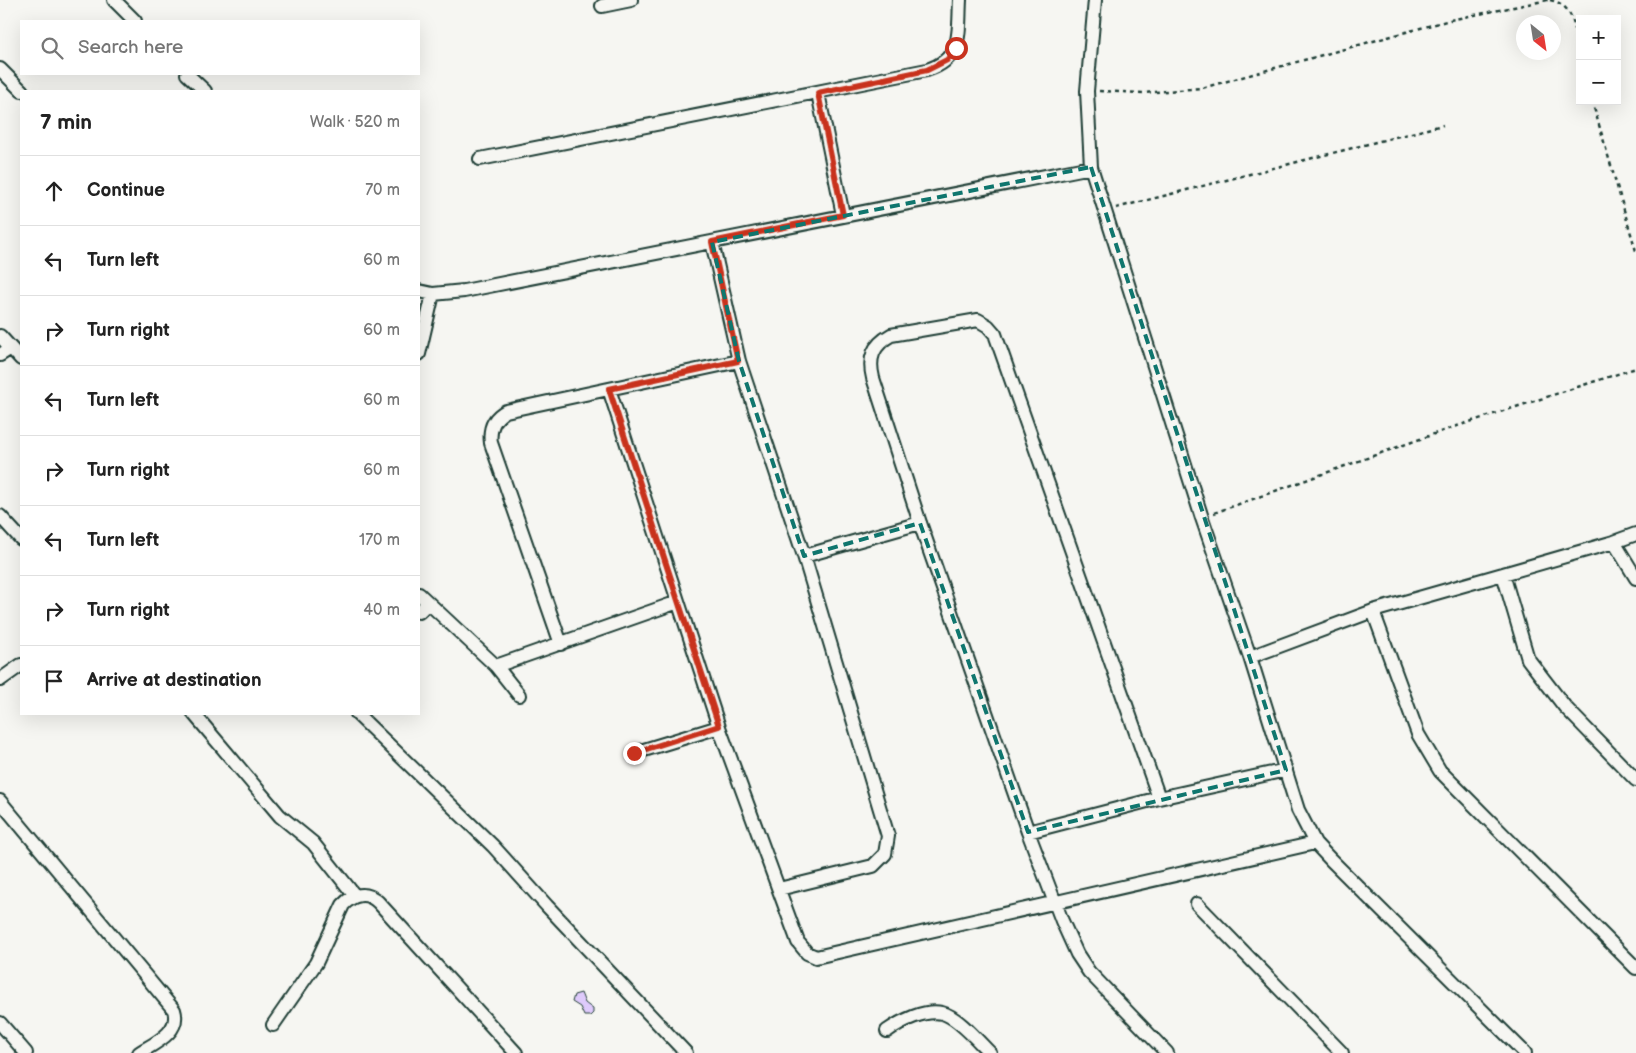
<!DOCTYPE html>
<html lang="en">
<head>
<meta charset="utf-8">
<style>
  body { margin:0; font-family:"Balsamiq Sans",sans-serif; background:#f6f6f6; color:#222 }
  .controls { position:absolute; right:15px; top:15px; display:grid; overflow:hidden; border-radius:0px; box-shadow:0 5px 20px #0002 }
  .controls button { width:45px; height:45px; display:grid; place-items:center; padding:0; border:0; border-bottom:1px solid #e0e0e0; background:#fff; color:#222; font:25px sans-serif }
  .compass { position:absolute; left:1516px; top:15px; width:45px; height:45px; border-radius:50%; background:#fff; box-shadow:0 5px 20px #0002; rotate:150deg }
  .stop { position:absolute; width:15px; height:15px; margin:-11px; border:4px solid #c8321e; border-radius:50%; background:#fff }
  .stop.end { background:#c8321e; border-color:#fff; box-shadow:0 1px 5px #0008 }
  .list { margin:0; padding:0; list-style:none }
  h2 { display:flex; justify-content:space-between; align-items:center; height:65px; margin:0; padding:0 20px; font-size:21px }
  h2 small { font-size:16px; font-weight:400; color:#767676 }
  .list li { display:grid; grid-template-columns:32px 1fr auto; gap:15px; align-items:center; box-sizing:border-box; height:70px; padding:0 20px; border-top:1px solid #e0e0e0 }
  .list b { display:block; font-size:19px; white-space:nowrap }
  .list em { font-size:16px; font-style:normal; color:#767676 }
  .icon { flex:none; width:28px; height:28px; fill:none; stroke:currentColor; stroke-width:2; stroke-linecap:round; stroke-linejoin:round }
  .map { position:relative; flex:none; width:1636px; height:1053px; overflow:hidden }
  .search { position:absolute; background:#fff; box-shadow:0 5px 20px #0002; left:20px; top:20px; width:400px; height:55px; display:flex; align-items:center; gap:12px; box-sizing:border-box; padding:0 18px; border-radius:0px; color:#767676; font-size:19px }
  .panel { position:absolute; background:#fff; box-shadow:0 5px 20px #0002; left:20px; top:90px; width:400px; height:625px; border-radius:0px }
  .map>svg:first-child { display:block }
  .building { fill:#decafb; stroke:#1f3d34 }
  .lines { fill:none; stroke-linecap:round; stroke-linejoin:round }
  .minor-casing { stroke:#1f3d34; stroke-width:16 }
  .path { stroke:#1f3d34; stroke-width:2.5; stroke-dasharray:4 4; stroke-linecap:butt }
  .minor { stroke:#f6f6f2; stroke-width:12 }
  .route { stroke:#c8321e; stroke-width:6 }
  .marked { fill:none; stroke:#0f766e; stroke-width:4; stroke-dasharray:10 6; stroke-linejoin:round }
</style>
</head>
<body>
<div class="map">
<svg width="1636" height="1053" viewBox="0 0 1636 1053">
  <rect width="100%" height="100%" fill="#f6f6f2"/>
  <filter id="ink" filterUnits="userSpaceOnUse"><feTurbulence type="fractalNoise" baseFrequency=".02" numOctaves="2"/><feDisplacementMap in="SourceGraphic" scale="10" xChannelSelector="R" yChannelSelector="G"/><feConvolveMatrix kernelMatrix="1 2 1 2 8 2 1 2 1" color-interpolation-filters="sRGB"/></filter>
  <g filter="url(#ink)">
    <path class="building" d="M581,993L585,1003L593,1009V1013L590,1016H584L580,1007L572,1002L574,995Z"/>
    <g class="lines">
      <g class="minor-casing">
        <path id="minor" d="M114,0L135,21
          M1095,0L1087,91L1091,167L1202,518L1250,657L1298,810L1315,843L1331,860L1525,1053
          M602,6L631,0
          M0,69L22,91
          M187,74L205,91
          M818,93L843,215
          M480,159L927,70C964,58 958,32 960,0
          M712,242L739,361L804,556L888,836L885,854L873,866L779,889
          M419,291L433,294L464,291L1091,167
          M0,336L21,359
          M419,354L433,294
          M0,355L11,348
          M609,389L719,727L798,942L807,953L816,957L1315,843
          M0,516L21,539
          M1614,542L1636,578
          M804,556L920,523
          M1503,574L1614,542L1636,534
          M419,594L496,666L519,695
          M1373,611L1418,734L1440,771L1636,968
          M419,612L428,603
          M561,644L491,443C489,429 493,418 506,411L739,361
          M1250,657L1373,611L1503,574L1528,659L1565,707L1636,780
          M496,666L678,602
          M0,680L21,665
          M194,714L280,816L313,843L355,896
          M357,714L493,846L547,906L686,1053
          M634,753L719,727
          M1159,798L995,334L988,326L978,320L891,335C873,345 868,358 873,378L920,523L1028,832L1062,921L1077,954L1089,972L1167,1053
          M0,801L174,1010C181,1032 155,1043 139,1053
          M1028,832L1159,798L1286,770
          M1197,904L1342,1053
          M0,1023L26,1053
          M273,1025L316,963L343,905C353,894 366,891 378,902L516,1053
          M887,1031C901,1021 925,1009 942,1013C957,1016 979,1042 990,1053"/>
      </g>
      <path class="path" d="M1550,0C1576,5 1574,31 1580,53
        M1099,91L1143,93L1202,88L1450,20L1548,0
        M1592,101L1636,251
        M1116,208L1443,125
        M1214,513L1448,429L1636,368"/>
      <use href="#minor" class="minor"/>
    </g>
  </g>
  <g class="lines" filter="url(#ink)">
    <path class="route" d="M634,753L719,726L609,389L738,361L712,242L843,215L818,93L927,70L947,60L956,48"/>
  </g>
  <path class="marked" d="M1091,167L1286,770L1028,832L920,523L804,556L739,361L712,242Z"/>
</svg>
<div class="controls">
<button>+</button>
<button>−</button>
</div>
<svg class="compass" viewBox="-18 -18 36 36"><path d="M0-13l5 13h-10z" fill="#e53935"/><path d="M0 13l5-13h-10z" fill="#767676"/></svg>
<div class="stop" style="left:956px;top:48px"></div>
<div class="stop end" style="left:634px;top:753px"></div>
<div class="search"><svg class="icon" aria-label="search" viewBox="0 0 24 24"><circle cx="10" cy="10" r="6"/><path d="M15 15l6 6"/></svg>Search here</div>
<section class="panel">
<h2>7 min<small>Walk · 520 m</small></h2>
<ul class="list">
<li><svg class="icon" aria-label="ahead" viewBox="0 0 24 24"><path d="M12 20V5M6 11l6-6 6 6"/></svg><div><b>Continue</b></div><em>70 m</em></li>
<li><svg class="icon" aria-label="left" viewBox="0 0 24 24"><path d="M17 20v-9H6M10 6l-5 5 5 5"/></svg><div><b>Turn left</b></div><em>60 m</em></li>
<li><svg class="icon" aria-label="right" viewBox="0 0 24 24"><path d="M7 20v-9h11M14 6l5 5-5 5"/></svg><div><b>Turn right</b></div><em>60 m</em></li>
<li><svg class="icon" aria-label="left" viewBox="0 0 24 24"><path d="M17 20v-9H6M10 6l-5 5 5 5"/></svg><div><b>Turn left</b></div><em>60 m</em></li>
<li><svg class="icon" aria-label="right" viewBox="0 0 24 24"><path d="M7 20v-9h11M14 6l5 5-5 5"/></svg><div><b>Turn right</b></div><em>60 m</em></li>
<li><svg class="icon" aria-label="left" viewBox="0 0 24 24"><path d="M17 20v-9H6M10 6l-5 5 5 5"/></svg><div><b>Turn left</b></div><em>170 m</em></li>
<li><svg class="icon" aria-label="right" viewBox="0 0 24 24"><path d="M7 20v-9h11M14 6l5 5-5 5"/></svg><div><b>Turn right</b></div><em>40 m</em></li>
<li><svg class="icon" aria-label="arrive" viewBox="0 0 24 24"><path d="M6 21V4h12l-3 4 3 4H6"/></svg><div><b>Arrive at destination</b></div></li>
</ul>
</section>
</div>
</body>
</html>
